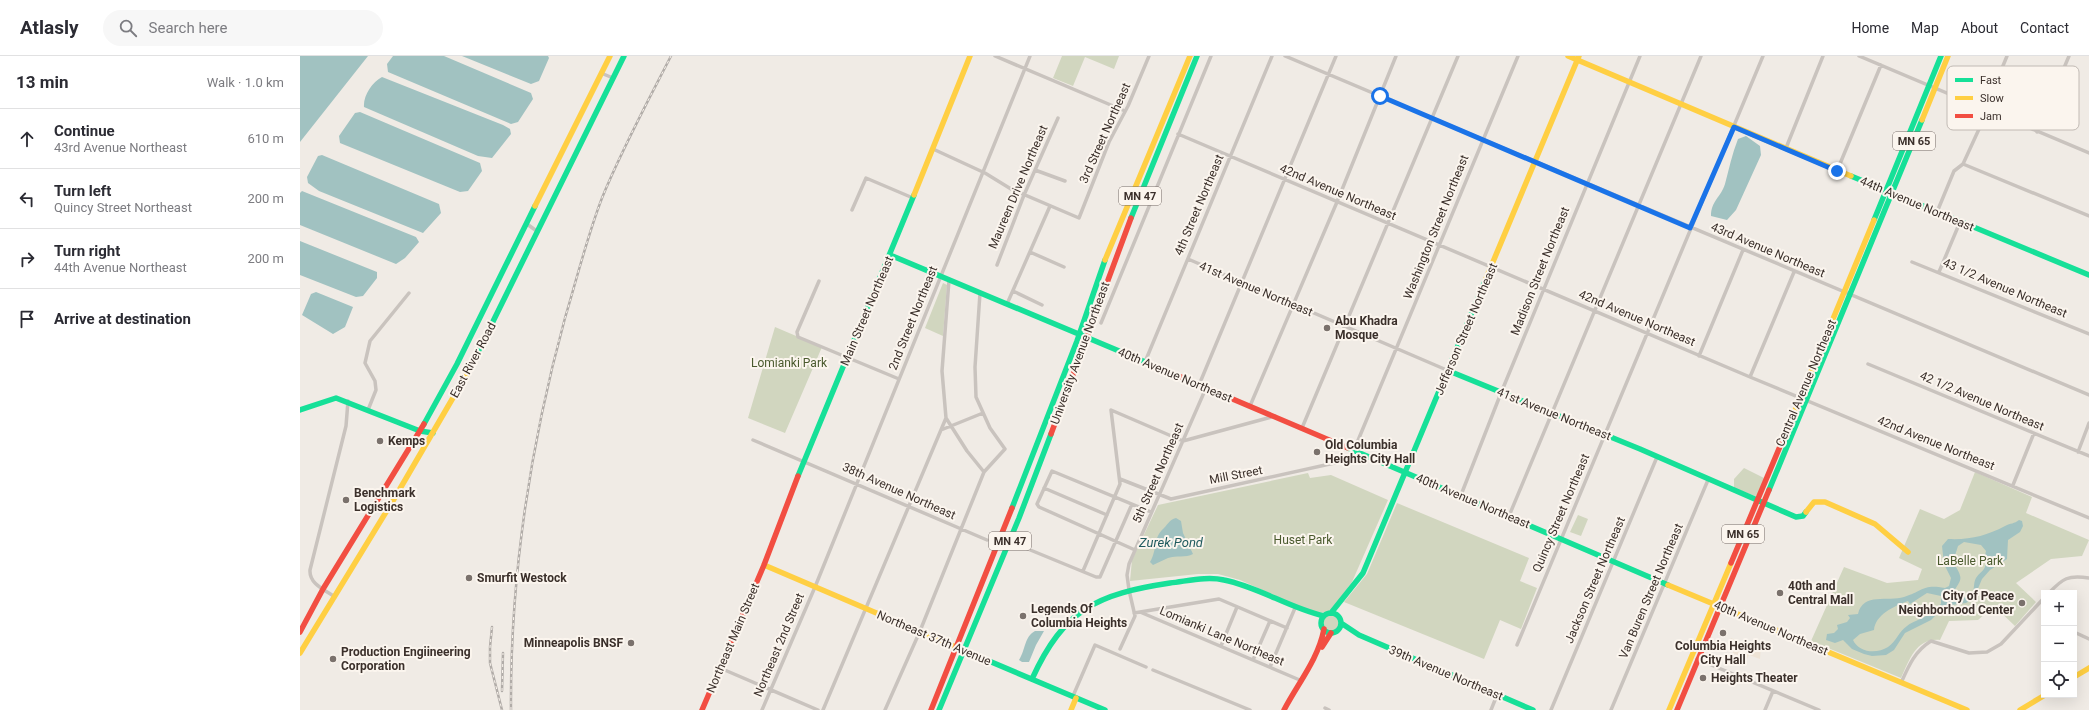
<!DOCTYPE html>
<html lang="en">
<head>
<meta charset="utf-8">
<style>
  body { margin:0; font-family:Roboto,sans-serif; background:#f7f7f7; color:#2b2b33 }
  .controls { position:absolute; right:12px; bottom:12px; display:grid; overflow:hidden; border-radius:0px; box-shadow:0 4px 16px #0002 }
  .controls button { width:36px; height:36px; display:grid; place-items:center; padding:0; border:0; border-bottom:1px solid #e1e1e2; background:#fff; color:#2b2b33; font:20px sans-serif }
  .stop { position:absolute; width:12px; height:12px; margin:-9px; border:3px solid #1a73e8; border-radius:50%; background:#fff }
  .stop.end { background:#1a73e8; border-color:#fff; box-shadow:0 1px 4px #0008 }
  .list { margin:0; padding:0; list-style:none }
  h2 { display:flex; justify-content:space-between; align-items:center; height:52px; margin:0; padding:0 16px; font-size:17px }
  h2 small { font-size:13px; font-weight:400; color:#7c7c81 }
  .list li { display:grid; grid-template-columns:26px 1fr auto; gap:12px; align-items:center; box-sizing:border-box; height:60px; padding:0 16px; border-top:1px solid #e1e1e2 }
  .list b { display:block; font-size:15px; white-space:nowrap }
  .list p { margin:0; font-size:13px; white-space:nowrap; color:#7c7c81 }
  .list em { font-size:13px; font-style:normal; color:#7c7c81 }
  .icon { flex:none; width:22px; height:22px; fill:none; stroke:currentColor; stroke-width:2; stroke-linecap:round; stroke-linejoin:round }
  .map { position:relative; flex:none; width:1789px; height:654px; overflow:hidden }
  header { display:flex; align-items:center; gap:24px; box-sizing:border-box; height:56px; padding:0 20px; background:#fff; border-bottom:1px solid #e1e1e2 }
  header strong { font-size:19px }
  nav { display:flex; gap:22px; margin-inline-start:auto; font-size:14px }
  .search { width:280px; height:36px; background:#f7f7f7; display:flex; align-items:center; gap:10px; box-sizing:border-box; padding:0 14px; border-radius:22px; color:#7c7c81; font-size:15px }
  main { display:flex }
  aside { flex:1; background:#fff }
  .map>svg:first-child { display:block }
  .green { fill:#d1d6bf }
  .plaza { fill:#eee3d5 }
  .water { fill:#a1c2c1; fill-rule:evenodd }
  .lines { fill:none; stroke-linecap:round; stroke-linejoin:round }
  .street { stroke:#c9c3be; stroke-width:3.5 }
  .fast { stroke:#16e098; stroke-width:5.5 }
  .slow { stroke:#ffcf43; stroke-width:5.5 }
  .jam { stroke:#f24e42; stroke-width:5.5 }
  .rail-casing { stroke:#b1aca8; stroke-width:2.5 }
  .rail { stroke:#fbf5ee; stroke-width:1; stroke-dasharray:3; stroke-linecap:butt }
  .route { stroke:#1a73e8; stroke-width:5 }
  .poi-dot { fill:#7a716c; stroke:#fbf5ee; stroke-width:1.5 }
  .labels { text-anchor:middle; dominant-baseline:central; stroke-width:4; stroke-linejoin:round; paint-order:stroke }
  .shield { fill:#fbf5ee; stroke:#756b66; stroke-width:1 }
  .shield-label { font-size:11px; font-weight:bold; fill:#3b302b }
  .street-label { font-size:12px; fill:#3b302b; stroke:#fbf5ee }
  .poi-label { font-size:12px; font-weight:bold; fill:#3b302b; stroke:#fbf5ee; text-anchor:start }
  .park-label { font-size:12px; fill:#4a5a2e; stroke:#fbf5ee }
  .water-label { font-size:13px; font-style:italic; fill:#1f5a5e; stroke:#fbf5ee }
  .key { fill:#fbf5ee; stroke:#c1bab4; stroke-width:1 }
  .key-label { font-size:11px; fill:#3b302b }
</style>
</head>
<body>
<header>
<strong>Atlasly</strong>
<div class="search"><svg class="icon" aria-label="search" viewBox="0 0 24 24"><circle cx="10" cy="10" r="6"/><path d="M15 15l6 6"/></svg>Search here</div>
<nav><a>Home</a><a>Map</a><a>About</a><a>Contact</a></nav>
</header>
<main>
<aside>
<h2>13 min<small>Walk · 1.0 km</small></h2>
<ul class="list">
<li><svg class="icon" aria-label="ahead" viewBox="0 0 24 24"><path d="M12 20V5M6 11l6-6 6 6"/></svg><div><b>Continue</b><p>43rd Avenue Northeast</p></div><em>610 m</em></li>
<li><svg class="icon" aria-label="left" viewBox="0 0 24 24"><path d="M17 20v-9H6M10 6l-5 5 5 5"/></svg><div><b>Turn left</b><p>Quincy Street Northeast</p></div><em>200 m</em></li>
<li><svg class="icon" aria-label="right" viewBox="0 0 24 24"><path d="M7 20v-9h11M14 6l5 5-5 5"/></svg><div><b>Turn right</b><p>44th Avenue Northeast</p></div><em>200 m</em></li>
<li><svg class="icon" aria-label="arrive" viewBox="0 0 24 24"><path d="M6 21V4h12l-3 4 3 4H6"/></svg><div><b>Arrive at destination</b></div></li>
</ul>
</aside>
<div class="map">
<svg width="1789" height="654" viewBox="0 0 1789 654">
  <rect width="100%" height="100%" fill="#f0ebe5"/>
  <path class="green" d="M762,0H819L814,13L785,1L773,30L753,22Z
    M643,227L647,229L643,280L625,272Z
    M475,271L522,291L485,377L448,362Z
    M1444,412L1464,422L1458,439L1455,440L1434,432V423Z
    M1675,416L1732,441L1726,457L1789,484L1782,500L1751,503L1716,527L1736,546L1715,570L1694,550L1678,564L1649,565L1640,584C1616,582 1610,603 1601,622L1511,585L1544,511L1587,527L1618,524L1622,513L1599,502L1620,453L1644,463L1660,454Z
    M1008,417L1010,422L1031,419L1088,444L1052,526L1030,556L1019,557L1005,553L940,524L918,518H898L830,525L832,504L858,449Z
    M1097,447L1229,502L1220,525L1237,532L1221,573L1200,564L1184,603L1044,546L1067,518Z
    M1278,459L1288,463L1281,480L1270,476Z
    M1023 567a8 8 0 1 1 16 0a8 8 0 1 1-16 0Z"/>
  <path class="plaza" d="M1431,582L1447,589L1449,585L1461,588L1460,603L1449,599L1447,603L1433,597V591L1428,588Z"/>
  <path class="water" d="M0,0H68L0,86Z
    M93,0H144L231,37L233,43L218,66L211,68L88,16L87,8Z
    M162,0H248L249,2L239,25L231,28Z
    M82,21L203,69L210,73L211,78L192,102L178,100L64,51C63,40 72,26 82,21Z
    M60,56L180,107L182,115L168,135L160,136L40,87L39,80L55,57Z
    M1446,80L1460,90L1461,99L1436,154L1427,164L1411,160C1411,145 1421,141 1425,128C1429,113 1432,98 1438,83Z
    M22,99L139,148L141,157L123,177L19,135L8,127L7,121L18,100Z
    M2,135L116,181L119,186L105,202L96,208L0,169V137Z
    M0,185L77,216V222L63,240L56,241L0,219Z
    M16,236L53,251L45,271L33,278L2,259L11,238Z
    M876,462L881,465L883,477L893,498C886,502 876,499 868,502C863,504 858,507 853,509L850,506C858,492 852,483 864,472C869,467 869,464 876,462Z
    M1719,464L1722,465L1723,470L1720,476L1708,484L1707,503L1690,514L1682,523L1674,542L1666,547L1651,549L1640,555L1631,564L1605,577L1594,594L1586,599L1572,600L1564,598L1552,593L1543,584L1535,587L1526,584L1527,578L1534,577L1538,573L1537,569L1547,566L1550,562L1548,559L1558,558C1563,536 1588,546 1604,541C1624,535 1622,528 1645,532L1649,530L1651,522L1644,508L1642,490L1648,483C1670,484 1686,480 1705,470C1711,467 1714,468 1719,464ZM1664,486L1681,489L1686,495L1684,504C1689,513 1679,516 1676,522C1673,527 1675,533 1672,538L1659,544L1654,543L1652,538C1662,522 1664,524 1653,506L1658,490ZM1627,537L1641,540V548C1635,552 1631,556 1626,560C1620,564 1613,565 1607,570C1599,575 1596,586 1588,591C1577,598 1559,597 1553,584L1560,578L1574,574C1575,559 1594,550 1608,545L1610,548Z
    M735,575H744L736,589L729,606H722L719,604C726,593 724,581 735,575Z"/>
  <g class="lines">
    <path class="street" d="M695,0L825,55
      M985,0L1789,339
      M1559,0L1789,97
      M301,17L313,22
      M1737,76L1769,0
      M878,78L1450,321L1789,462
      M1486,92L1523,0
      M633,93L685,117L711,133L779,162L809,86L828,50L849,0
      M1663,108L1789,160
      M735,114L765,125
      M1537,115L1581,9
      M552,154L566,122L613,142
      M1637,156L1654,115L1663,108L1685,60L1686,51L1707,0
      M227,168L238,176
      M730,196L764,211
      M888,203L1149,315
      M1612,206L1789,278
      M697,209L724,139L758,62
      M1639,216L1660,166
      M649,224L642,315L646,362L667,395L684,416
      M519,225L497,276L498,281L599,323
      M713,235L742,249
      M707,248L750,150
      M801,267L911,0
      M1399,300L1443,194
      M845,306L972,0
      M1568,308L1789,400
      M1450,321L1494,216
      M899,329L1036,0
      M950,350L1037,146L1096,0
      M68,354L76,334L75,325L65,307L70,285L109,237
      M811,354L883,385L975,360
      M1002,372L1158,0
      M641,374L683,357
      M453,384L687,484
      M1778,396L1789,367
      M820,423L871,443L1048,404L1054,394L1218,0
      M1713,429L1734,377
      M744,432L807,459
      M1161,439L1201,337L1340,0
      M1209,460L1401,0
      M723,491L796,521H800L832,448
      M835,494L739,451L737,448L752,415L851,456
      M783,515L820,428L811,354
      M1749,537C1763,522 1768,519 1789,522
      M35,541C25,534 9,528 10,514L46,370L48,345
      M840,556L919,543L987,572
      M834,557L840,556L1002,625
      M1774,576L1789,583
      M1217,589L1463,0
      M921,590L937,551
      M820,593L835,560L829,534L827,519L829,508L906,332
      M1397,603L1519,654
      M953,604L970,565
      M970,611L995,552
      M420,612L518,654
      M853,614L950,654
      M1601,627C1609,609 1615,595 1631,585L1669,597L1687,596L1701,588L1744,542
      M773,640L795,589L846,611
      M1025,652L1029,654
      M462,654L515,531L730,0
      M523,654L646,362
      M585,654L620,575L684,416L705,393L690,372L676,341L675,311L680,237
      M1191,654L1197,639
      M1251,654L1357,401
      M1311,654L1408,424
      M1465,654L1473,635"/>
    <path class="fast" d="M1551,120L1789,219
      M831,162L897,0
      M1574,164L1641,0
      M590,199L862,313
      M1149,315L1340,393L1496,461L1503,460L1506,456
      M168,316L324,0
      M0,354L36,342L120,375L133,377
      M124,368L157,308L235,150
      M1048,392L1368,529
      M498,420L614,139
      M1469,434L1622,64
      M712,452L777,285L805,204
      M1031,557L1063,517L1185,225
      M1021 567a10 10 0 1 1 20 0a10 10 0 1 1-20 0Z
      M1041,567L1059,579L1233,654
      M663,594L805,654
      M732,623C764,553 797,538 870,527C888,525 907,520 924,524C959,531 989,552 1024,560
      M639,654L719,462L751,378"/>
    <path class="slow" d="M1268,0L1551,120
      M1622,64L1648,0
      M614,139L670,0
      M235,150L310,0
      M805,204L890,0
      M1185,225L1279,0
      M1494,357L1574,164
      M1506,456L1514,446H1525L1575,468L1608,496
      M464,509L663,594
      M1368,529L1667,654
      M0,597L94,443L168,316
      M1774,621L1789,612
      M771,654L776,642
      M1369,654L1431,507
      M1720,654L1745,639"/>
    <path class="jam" d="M862,313L1048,392
      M751,378L831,162
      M1431,507L1494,357
      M0,576L23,533L124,368
      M1022,591L1031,577
      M402,654L464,509L498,420
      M631,654L712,452
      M984,654C998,627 1018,604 1024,573
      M1377,654L1469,434"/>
    <g class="rail-casing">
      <path id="rail" d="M192,571L190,591V607L202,654
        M202,635L203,597
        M211,654C210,521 230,390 265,262C277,222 287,181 302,142C322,93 347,47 371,0"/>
    </g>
    <use href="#rail" class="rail"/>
  </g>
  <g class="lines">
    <path class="route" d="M1080,40L1390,172L1434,71L1537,115"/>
  </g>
  <g class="poi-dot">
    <circle cx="1027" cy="272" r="4"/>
    <circle cx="80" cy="385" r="4"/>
    <circle cx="1017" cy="396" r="4"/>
    <circle cx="46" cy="444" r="4"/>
    <circle cx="169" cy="522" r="4"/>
    <circle cx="1480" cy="537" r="4"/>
    <circle cx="1722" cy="547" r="4"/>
    <circle cx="723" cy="560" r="4"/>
    <circle cx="1423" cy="577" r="4"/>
    <circle cx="331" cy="587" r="4"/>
    <circle cx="33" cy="603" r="4"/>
    <circle cx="1403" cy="622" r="4"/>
  </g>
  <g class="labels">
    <g class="shield">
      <rect x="1593" y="76" width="42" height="18" rx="3"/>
      <rect x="819" y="131" width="42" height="18" rx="3"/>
      <rect x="1422" y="469" width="42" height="18" rx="3"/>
      <rect x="689" y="476" width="42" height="18" rx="3"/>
    </g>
    <g class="shield-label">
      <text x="1614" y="85">MN 65</text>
      <text x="840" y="140">MN 47</text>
      <text x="1443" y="478">MN 65</text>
      <text x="710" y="485">MN 47</text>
    </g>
    <g class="street-label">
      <text transform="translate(805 77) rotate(-66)">3rd Street Northeast</text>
      <text transform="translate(718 131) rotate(-67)">Maureen Drive Northeast</text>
      <text transform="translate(1038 136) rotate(23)">42nd Avenue Northeast</text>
      <text transform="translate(1617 148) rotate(23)">44th Avenue Northeast</text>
      <text transform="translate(899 149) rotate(-67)">4th Street Northeast</text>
      <text transform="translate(1136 171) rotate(-68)">Washington Street Northeast</text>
      <text transform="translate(1468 194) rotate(23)">43rd Avenue Northeast</text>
      <text transform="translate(1240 215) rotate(-68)">Madison Street Northeast</text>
      <text transform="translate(1705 232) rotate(23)">43 1/2 Avenue Northeast</text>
      <text transform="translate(956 233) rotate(23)">41st Avenue Northeast</text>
      <text transform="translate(567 255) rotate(-67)">Main Street Northeast</text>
      <text transform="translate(613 262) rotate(-68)">2nd Street Northeast</text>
      <text transform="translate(1337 262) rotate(23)">42nd Avenue Northeast</text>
      <text transform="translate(1166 273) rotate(-67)">Jefferson Street Northeast</text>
      <text transform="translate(780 297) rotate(-70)">University Avenue Northeast</text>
      <text transform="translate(173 304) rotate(-62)">East River Road</text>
      <text transform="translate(875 319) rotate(23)">40th Avenue Northeast</text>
      <text transform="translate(1506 327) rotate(-67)">Central Avenue Northeast</text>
      <text transform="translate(1682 345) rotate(23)">42 1/2 Avenue Northeast</text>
      <text transform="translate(1254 358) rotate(22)">41st Avenue Northeast</text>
      <text transform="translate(1636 387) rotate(22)">42nd Avenue Northeast</text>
      <text transform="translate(858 417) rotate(-66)">5th Street Northeast</text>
      <text transform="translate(936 419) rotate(-11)">Mill Street</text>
      <text transform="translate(599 435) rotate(24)">38th Avenue Northeast</text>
      <text transform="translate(1173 445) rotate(23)">40th Avenue Northeast</text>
      <text transform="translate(1261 457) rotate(-67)">Quincy Street Northeast</text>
      <text transform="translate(1295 524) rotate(-67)">Jackson Street Northeast</text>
      <text transform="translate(1351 535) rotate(-67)">Van Buren Street Northeast</text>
      <text transform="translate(1471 572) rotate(23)">40th Avenue Northeast</text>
      <text transform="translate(922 580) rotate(23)">Lomianki Lane Northeast</text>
      <text transform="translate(433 582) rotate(-67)">Northeast Main Street</text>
      <text transform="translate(634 582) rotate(23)">Northeast 37th Avenue</text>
      <text transform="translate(479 589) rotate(-67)">Northeast 2nd Street</text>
      <text transform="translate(1146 617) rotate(23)">39th Avenue Northeast</text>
    </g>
    <g class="poi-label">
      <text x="1035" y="265">Abu Khadra<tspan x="1035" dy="14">Mosque</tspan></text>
      <text x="88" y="385">Kemps</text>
      <text x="1025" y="389">Old Columbia<tspan x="1025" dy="14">Heights City Hall</tspan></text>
      <text x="54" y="437">Benchmark<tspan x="54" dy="14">Logistics</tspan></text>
      <text x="177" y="522">Smurfit Westock</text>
      <text x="1488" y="530">40th and<tspan x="1488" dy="14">Central Mall</tspan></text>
      <text x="1714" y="540" text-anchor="end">City of Peace<tspan x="1714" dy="14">Neighborhood Center</tspan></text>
      <text x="731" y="553">Legends Of<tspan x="731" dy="14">Columbia Heights</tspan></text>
      <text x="323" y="587" text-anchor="end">Minneapolis BNSF</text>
      <text x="1423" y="590" text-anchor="middle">Columbia Heights<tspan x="1423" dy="14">City Hall</tspan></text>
      <text x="41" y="596">Production Engiineering<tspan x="41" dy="14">Corporation</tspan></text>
      <text x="1411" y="622">Heights Theater</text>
    </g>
    <g class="park-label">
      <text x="489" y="307">Lomianki Park</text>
      <text x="1003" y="484">Huset Park</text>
      <text x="1670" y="505">LaBelle Park</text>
    </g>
    <g class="water-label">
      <text x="871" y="486">Zurek Pond</text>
    </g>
  </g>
  <rect x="1647" y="10" width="132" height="64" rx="6" class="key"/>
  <rect x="1655" y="22" width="18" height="4" fill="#16e098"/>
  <rect x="1655" y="40" width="18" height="4" fill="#ffcf43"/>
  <rect x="1655" y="58" width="18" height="4" fill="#f24e42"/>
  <g class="key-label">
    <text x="1680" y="28">Fast</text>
    <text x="1680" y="46">Slow</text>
    <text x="1680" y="64">Jam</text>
  </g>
</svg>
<div class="controls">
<button>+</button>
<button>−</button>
<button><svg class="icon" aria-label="locate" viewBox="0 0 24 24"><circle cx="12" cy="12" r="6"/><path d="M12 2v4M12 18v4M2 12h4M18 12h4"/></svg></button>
</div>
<div class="stop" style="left:1080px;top:40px"></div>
<div class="stop end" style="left:1537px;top:115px"></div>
</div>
</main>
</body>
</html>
